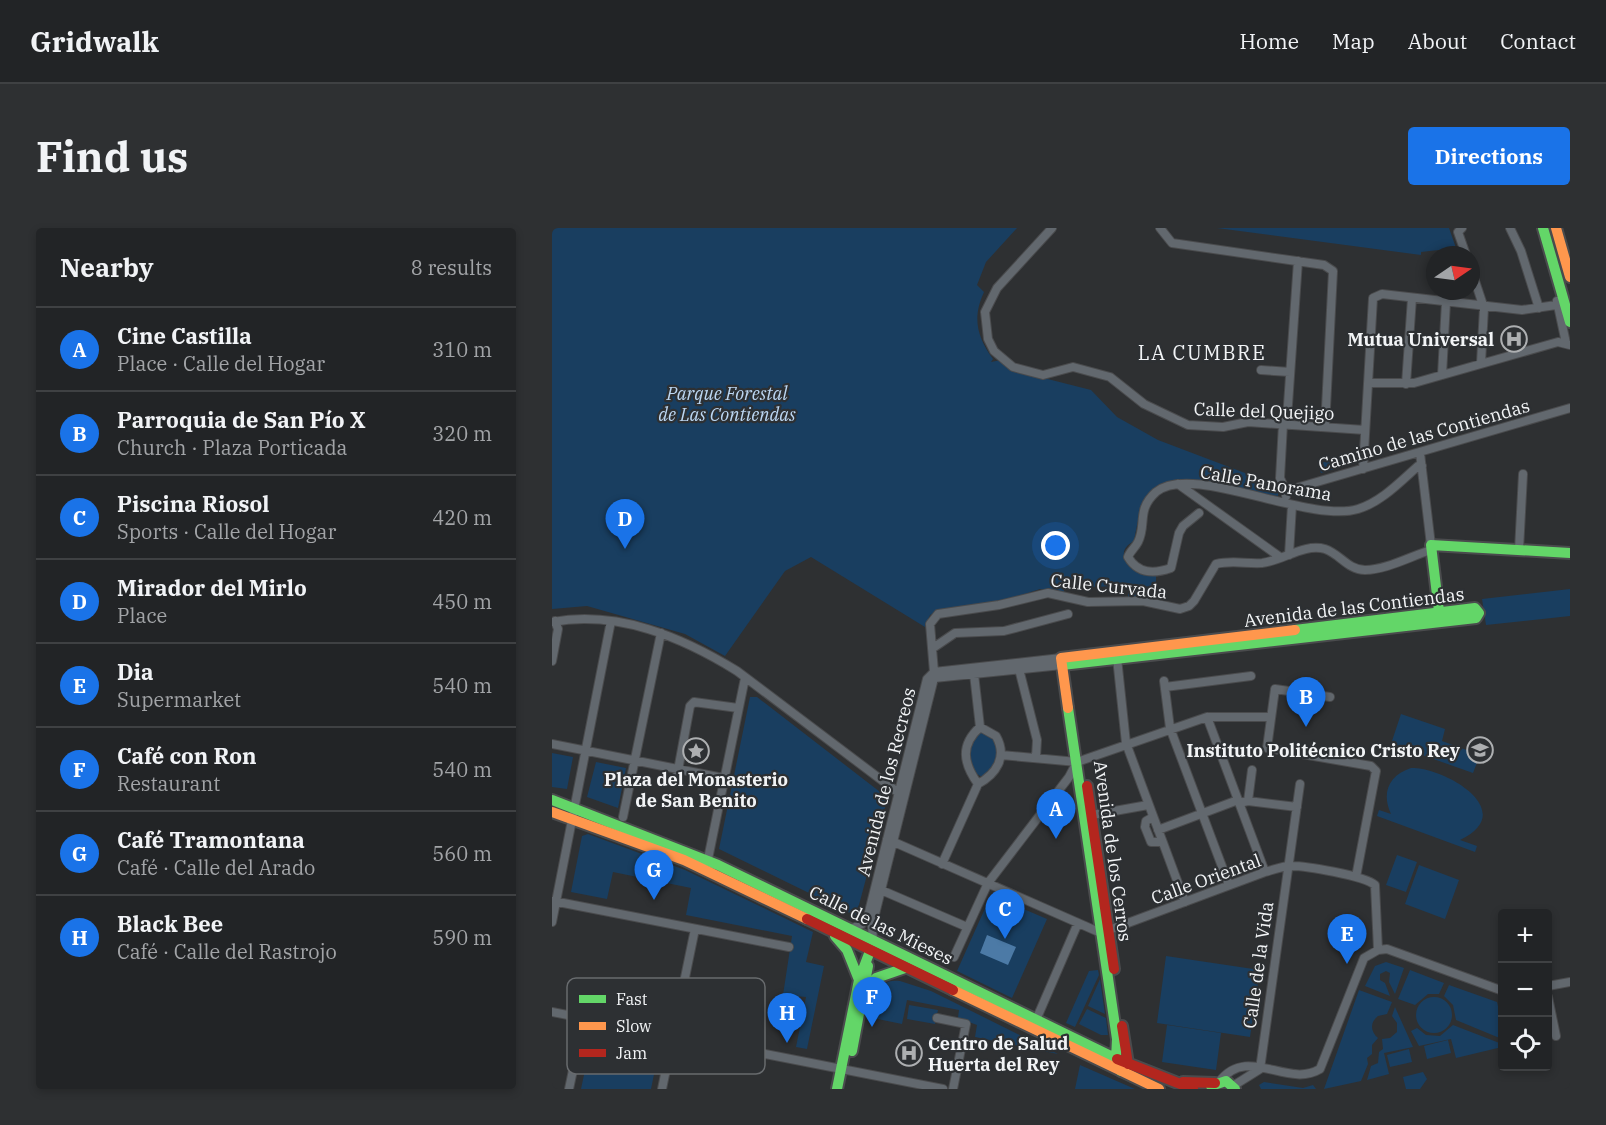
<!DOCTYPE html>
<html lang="en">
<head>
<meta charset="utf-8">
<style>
  body { margin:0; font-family:"IBM Plex Serif",serif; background:#2e3032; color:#f1f3f6 }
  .controls { position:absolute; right:18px; bottom:18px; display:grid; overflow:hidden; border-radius:6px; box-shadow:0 3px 9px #0003 }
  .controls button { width:54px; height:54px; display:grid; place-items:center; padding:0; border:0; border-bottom:2px solid #3f4143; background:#222426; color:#f1f3f6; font:30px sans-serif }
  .compass { position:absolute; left:874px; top:18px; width:54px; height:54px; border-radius:50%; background:#222426; box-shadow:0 3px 9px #0003; rotate:77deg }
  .you { position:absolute; left:504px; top:318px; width:21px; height:21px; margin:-15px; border:4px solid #fff; border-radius:50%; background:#1a73e8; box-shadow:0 0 0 9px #1a73e833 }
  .badge { display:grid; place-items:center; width:39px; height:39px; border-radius:50%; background:#1a73e8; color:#fff; font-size:20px; font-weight:700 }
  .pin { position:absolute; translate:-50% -50px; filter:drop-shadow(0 2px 3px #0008) }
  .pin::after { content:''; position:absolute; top:32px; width:21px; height:18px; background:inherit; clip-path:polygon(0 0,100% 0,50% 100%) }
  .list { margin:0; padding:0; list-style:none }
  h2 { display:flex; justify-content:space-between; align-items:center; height:78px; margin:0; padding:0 24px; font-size:26px }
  h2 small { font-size:20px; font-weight:400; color:#a2a4a7 }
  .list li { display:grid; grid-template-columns:39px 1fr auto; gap:18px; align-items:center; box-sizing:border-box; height:84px; padding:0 24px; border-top:2px solid #3f4143 }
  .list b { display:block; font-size:22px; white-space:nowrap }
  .list p { margin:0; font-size:20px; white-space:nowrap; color:#a2a4a7 }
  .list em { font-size:20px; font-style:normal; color:#a2a4a7 }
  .icon { flex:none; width:33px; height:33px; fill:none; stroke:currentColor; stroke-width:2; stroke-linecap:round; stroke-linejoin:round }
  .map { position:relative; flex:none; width:1018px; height:861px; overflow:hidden; border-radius:6px }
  header { display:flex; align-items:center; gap:36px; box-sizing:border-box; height:84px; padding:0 30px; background:#222426; border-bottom:2px solid #3f4143 }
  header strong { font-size:28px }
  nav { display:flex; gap:33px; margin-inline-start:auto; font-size:21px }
  .intro { display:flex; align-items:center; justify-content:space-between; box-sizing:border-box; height:144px; padding:0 36px }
  h1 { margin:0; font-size:42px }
  .button { padding:15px 27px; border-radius:6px; background:#1a73e8; color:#fff; font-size:21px; font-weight:700 }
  main { display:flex; gap:36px; padding:0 36px }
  aside { flex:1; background:#222426; border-radius:6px; box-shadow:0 3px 9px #0003 }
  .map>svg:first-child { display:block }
  .green { fill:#193e60 }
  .water { fill:#4c7aa6 }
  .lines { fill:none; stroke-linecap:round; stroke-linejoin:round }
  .street-casing { stroke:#4a4b4d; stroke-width:10 }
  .fast-casing { stroke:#4a4b4d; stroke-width:14 }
  .slow-casing { stroke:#4a4b4d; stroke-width:14 }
  .jam-casing { stroke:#4a4b4d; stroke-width:14 }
  .street { stroke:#62686e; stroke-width:8 }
  .fast { stroke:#63d668; stroke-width:10 }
  .slow { stroke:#ff974d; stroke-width:10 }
  .jam { stroke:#b3261e; stroke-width:10 }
  .labels { text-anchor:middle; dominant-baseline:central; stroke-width:4.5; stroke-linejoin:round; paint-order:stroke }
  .poi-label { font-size:18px; font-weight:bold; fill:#f2f4f6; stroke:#2d3033; text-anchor:end }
  .park-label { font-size:18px; font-style:italic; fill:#bcd7f3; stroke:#2d3033 }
  .street-label { font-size:18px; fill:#f2f4f6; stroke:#2d3033 }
  .neighbourhood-label { font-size:20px; letter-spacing:1.5px; fill:#f2f4f6; stroke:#2d3033 }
  .key { fill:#2d3033; stroke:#686b6e; stroke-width:1.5 }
  .key-label { font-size:16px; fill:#f2f4f6 }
</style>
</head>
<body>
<header>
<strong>Gridwalk</strong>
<nav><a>Home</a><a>Map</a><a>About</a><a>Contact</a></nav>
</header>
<div class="intro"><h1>Find us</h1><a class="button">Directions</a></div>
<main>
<aside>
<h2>Nearby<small>8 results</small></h2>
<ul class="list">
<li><span class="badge">A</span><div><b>Cine Castilla</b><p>Place · Calle del Hogar</p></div><em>310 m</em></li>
<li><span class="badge">B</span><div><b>Parroquia de San Pío X</b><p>Church · Plaza Porticada</p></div><em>320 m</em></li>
<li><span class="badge">C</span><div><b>Piscina Riosol</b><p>Sports · Calle del Hogar</p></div><em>420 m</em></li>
<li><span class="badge">D</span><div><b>Mirador del Mirlo</b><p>Place</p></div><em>450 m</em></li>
<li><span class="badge">E</span><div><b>Dia</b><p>Supermarket</p></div><em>540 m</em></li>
<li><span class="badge">F</span><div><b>Café con Ron</b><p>Restaurant</p></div><em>540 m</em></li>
<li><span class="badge">G</span><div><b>Café Tramontana</b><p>Café · Calle del Arado</p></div><em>560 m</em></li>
<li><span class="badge">H</span><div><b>Black Bee</b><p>Café · Calle del Rastrojo</p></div><em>590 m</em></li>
</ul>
</aside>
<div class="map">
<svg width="1018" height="861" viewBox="0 0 1018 861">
  <rect width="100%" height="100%" fill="#2e3032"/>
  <path class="green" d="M0,0H465L434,34L425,57L432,64C420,90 425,109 441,131L439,134L449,132L468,144L539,162L565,189L606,212L727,258L726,268L627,251C593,257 587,283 582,313C556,327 586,347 604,347V359L588,358L587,370L576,369V357L544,359L511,354L512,365L488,361L457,371L384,384L378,387L373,399L259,329L233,343L173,428L133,406L35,378L0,381Z
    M665,0H897L904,20L869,24V27Z
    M803,225L805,234L769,245L766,236Z
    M1018,361V388L934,397L930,371Z
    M198,469H205L332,567L334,576L304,688L167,621Z
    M849,486L893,501L890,513L928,527L921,545L839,516Z
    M432,503L441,509C447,525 447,540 430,549L422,544C417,528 413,511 432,503Z
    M0,525L21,529L15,561L0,559Z
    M44,534L74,540L66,580L35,569Z
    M859,540C892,539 969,583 908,612L925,618L923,624L825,588L827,582L839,586C829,565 837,547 859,540Z
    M36,606L133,642L261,704L254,734L272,738L255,821L244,819L254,769L231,767L240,708L134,687L139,660L61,644L55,671L19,664L30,608Z
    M845,627L865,634L854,664L834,657Z
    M867,637L907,652L893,691L853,676Z
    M439,667L495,691L460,770L405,743Z
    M614,728L708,742L698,809L605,795Z
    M834,734L852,740L843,766L837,754L838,745L834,743L828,746V752L833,755L838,768L813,758L823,738Z
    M546,742L547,747L523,799L514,795L537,743Z
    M858,742L892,755L887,766H876L863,777L846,771Z
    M548,751L553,786L536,778Z
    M348,753L379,763L506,826L423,809L425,797L406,790L407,782L355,772L350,796L316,789C320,771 325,750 348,753Z
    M897,757L945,774L950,795V811L904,792L901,777L892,768Z
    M807,762L840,774L835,786L826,788C818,794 818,803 826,810L820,817V826L815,830L816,836L809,853L772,861Z
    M864 787a18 18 0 1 1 36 0a18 18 0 1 1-36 0Z
    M357,777L386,782L383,796L355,791Z
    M843,779L861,819L832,825L837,846L815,852L819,838L826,835L827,824L831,821L830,811L838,810L845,804V795L840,788Z
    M535,781L554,790L556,807H549L527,796Z
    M615,797L669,805L664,842L610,834Z
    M901,797L950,816V819L904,830L899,811L867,818L859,803L865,800L874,807L888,808Z
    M41,804L108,817L99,861H29Z
    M896,812L899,825L875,831L872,818Z
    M857,821L860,834L838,839L835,827Z
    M528,837L583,861H523Z
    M871,844L875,851L868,861H854L851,849Z
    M712,854L751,860L761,857L764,861H709L707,857Z"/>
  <path class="water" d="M435,707L464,719L456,737L428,725Z"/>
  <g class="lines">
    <g class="street-casing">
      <path id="street" d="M500,0L445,60L433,84L436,111L442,123L461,139L491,147L521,139L558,149L592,176L636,197L671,199L696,194L813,202
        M608,0L620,15L772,37L781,43L773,199
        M910,0L906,4L914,27
        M958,0L969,23L987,80
        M919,41L932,80L929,135
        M1005,73L1014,115
        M709,142L738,144
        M890,147L894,74
        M816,155H862L1006,114L1018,117
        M854,156L860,70
        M868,225L879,317
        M811,241L821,70L830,66L970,82L1004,77
        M626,256L728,329
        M734,263L1018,180
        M734,268V263L728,250L731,196L735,191L746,33
        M647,285L631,298L627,305L619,340C602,346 586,346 576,329C578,323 583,320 586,314C595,296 584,282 604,264C640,234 756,296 806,281C829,274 848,254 866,238H870
        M967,322L971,246
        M737,327L740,277
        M0,394C66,382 130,409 185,443L352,569
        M381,420L403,405L452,403L516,386
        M565,430L574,515L633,674
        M0,433L6,401L3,393
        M467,441L485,512L484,529
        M382,444L378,396L386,386L447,377L496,365L536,374L591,373L628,381L637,378L642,373L664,336C680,332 694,336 710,335C730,333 752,315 773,321C788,326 796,342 813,342C834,342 859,328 879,322
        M382,444L509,430
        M422,446L428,499
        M612,453L618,500L677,657
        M613,459L699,448
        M778,469L723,461L715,520L819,538L824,543L804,649
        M655,489L713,644
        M428,499L444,508C456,529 444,546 426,556C411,535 408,517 428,499Z
        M0,516L171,550
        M449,527L525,534
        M124,553L138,478L142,474L186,480
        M696,573L700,542
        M687,575L696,573L745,579
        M540,587L596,577
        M71,589L109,405
        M601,589L594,593L593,599L599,614H610
        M606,602L686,572
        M335,611L549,705L713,644C720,642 729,639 736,638C752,637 813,648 823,657L826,722
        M156,631L193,450
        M390,636L426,556
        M329,662L415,699
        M1,673L237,719
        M0,694L59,393
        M299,701L310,696L316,688L375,451L382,444
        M321,712L320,698L382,450L510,437
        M402,729L436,655L517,549L525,534L655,489H717
        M996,758L1018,754
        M996,769L1004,808
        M0,784L391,861
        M385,790L414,796L401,861
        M484,792L526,695
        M667,854C696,816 735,861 768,841L812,730L826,722L835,721L951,763
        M681,858L708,841L748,556
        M17,861L32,790
        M110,861L143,701"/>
    </g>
    <g class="fast-casing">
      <path id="fast" d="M991,0L1018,94
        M888,392L879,317L1018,325
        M510,437L924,390L927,385L923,380L743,402
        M516,480L565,811L564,831L569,843
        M0,572L166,637L565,831
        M283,708L295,722L307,752
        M313,761L324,750L353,740
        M300,823L316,738
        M659,858L674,853L683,861
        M285,861L307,752L318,723"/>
    </g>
    <g class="slow-casing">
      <path id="slow" d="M1004,0L1018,49
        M516,480L509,430L743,402
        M0,584L132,632L255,691
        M401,762L607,861"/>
    </g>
    <g class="jam-casing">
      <path id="jam" d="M535,558L562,741
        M255,691L401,762
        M570,798L576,836
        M565,831L641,861
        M631,854L663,855"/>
    </g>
    <use href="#street" class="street"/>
    <use href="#fast" class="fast"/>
    <use href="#slow" class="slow"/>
    <use href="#jam" class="jam"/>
  </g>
  <defs>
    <g id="hospital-ring" transform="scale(1.35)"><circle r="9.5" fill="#2d3033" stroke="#adafb1" stroke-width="1.5"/><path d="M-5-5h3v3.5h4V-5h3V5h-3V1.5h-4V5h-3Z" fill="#adafb1"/></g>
    <g id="school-ring" transform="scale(1.35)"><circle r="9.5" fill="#2d3033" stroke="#adafb1" stroke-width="1.5"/><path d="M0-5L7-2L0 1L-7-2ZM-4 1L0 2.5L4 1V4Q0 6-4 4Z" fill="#adafb1"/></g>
    <g id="sight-ring" transform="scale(1.35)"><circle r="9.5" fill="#2d3033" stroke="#adafb1" stroke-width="1.5"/><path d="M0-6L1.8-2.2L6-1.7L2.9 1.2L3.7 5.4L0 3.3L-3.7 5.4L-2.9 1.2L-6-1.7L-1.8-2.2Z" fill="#adafb1"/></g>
  </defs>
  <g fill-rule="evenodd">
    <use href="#hospital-ring" x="962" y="111"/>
    <use href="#school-ring" x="928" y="522"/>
    <use href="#sight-ring" x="144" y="523"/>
    <use href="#hospital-ring" x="357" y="825"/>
  </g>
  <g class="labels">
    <g class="poi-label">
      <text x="942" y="111">Mutua Universal</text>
      <text x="908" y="522">Instituto Politécnico Cristo Rey</text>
      <text x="144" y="551" text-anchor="middle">Plaza del Monasterio<tspan x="144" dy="21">de San Benito</tspan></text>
      <text x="376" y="815" text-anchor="start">Centro de Salud<tspan x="376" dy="21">Huerta del Rey</tspan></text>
    </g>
    <g class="park-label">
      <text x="175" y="165">Parque Forestal<tspan x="175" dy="21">de Las Contiendas</tspan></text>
    </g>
    <g class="street-label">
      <text transform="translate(712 183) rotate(2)">Calle del Quejigo</text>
      <text transform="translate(872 207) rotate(-16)">Camino de las Contiendas</text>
      <text transform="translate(714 255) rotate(10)">Calle Panorama</text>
      <text transform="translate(557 358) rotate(6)">Calle Curvada</text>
      <text transform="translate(802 379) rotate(-7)">Avenida de las Contiendas</text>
      <text transform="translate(334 554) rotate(-76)">Avenida de los Recreos</text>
      <text transform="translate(561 623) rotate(82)">Avenida de los Cerros</text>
      <text transform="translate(654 651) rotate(-20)">Calle Oriental</text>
      <text transform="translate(329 697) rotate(26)">Calle de las Mieses</text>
      <text transform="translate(706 737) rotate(-82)">Calle de la Vida</text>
    </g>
    <g class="neighbourhood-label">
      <text x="650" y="124">LA CUMBRE</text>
    </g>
  </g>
  <rect x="15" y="750" width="198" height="96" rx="9" class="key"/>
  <rect x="27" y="767" width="27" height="8" fill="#63d668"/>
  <rect x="27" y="794" width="27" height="8" fill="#ff974d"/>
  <rect x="27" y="821" width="27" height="8" fill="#b3261e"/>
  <g class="key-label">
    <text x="64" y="777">Fast</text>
    <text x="64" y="804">Slow</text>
    <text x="64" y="831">Jam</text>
  </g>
</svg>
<div class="controls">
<button>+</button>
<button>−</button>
<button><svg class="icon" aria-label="locate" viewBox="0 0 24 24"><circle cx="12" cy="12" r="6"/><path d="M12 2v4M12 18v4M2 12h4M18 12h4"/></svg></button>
</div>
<svg class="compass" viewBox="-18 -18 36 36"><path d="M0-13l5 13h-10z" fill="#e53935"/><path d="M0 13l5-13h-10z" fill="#a2a4a7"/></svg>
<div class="you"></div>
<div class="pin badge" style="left:504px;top:611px">A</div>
<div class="pin badge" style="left:754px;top:499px">B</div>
<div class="pin badge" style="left:453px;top:711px">C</div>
<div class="pin badge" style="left:73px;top:321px">D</div>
<div class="pin badge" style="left:795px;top:736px">E</div>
<div class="pin badge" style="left:320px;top:799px">F</div>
<div class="pin badge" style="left:102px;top:672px">G</div>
<div class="pin badge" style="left:235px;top:815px">H</div>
</div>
</main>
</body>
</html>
